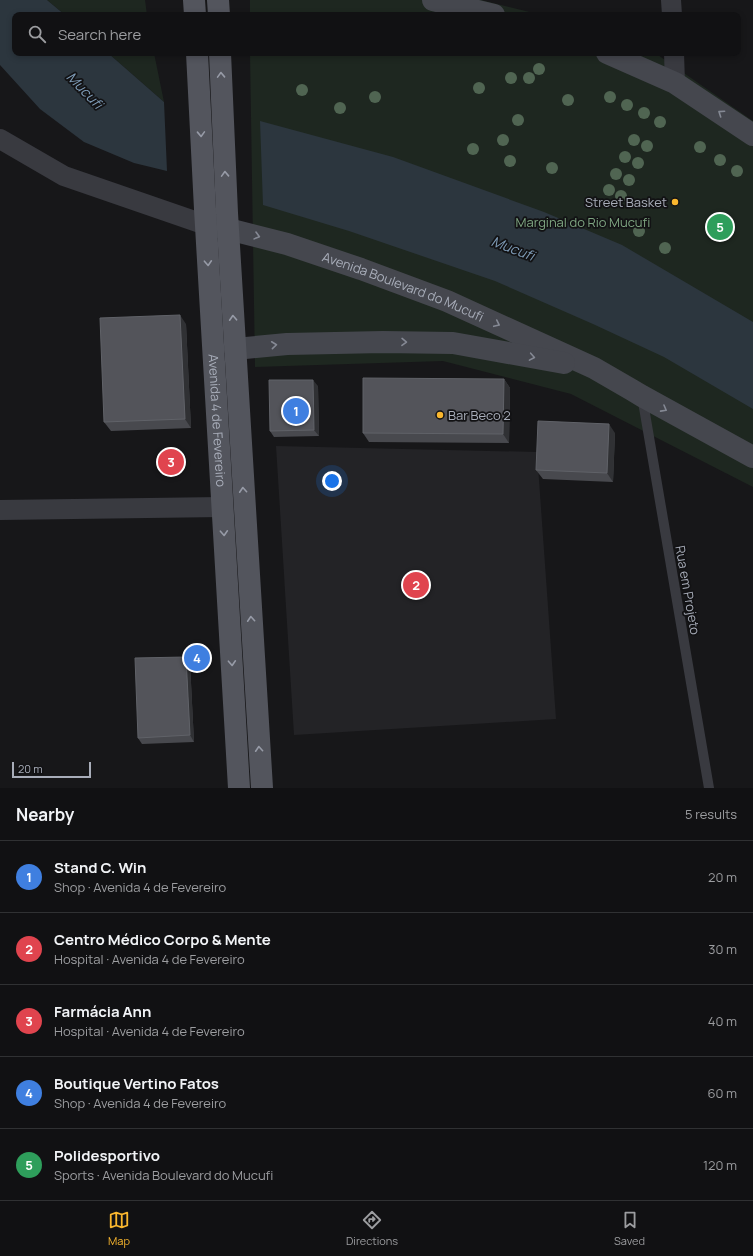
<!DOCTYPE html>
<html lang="en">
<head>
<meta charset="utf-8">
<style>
  body { margin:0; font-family:Manrope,sans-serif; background:#1a1a1c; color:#f1f3f6 }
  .scale { position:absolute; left:12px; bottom:10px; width:79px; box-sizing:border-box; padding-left:4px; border:2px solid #a8adb9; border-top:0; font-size:11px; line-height:14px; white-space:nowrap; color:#a8adb9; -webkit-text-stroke:3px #121214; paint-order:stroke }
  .you { position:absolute; left:332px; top:481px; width:14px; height:14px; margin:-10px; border:3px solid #fff; border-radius:50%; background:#1a73e8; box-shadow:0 0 0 6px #1a73e833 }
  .badge { display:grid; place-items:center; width:26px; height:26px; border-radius:50%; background:#fab72e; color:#fff; font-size:13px; font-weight:700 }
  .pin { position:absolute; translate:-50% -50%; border:2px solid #fff; box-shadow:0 1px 4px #0006 }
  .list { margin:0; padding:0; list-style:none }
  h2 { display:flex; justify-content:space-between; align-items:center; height:52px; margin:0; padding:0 16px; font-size:17px }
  h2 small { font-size:13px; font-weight:400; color:#9c9da0 }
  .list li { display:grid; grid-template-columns:26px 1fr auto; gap:12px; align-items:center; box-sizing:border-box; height:72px; padding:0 16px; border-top:1px solid #303133 }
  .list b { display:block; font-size:15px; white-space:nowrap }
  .list p { margin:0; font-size:13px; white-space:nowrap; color:#9c9da0 }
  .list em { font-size:13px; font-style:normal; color:#9c9da0 }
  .icon { flex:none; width:22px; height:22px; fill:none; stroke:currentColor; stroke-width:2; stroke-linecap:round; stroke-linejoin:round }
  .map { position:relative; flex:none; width:753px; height:788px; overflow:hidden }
  .search { position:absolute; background:#111113; box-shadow:0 2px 6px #0003; left:12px; right:12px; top:12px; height:44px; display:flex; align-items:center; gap:10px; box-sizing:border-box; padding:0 14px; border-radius:8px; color:#9c9da0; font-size:15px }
  .sheet { height:412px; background:#111113 }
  nav { display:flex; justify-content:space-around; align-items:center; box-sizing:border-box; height:56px; border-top:1px solid #303133; background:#111113; font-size:11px; color:#9c9da0 }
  nav a { display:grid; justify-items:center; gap:2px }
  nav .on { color:#fab72e }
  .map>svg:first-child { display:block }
  .built { fill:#232326 }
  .green { fill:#1e2720 }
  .water { fill:#2c363e }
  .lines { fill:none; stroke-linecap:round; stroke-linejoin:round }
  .lane { stroke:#393a40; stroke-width:10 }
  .street { stroke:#393a40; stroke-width:20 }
  .secondary { stroke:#45474e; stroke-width:22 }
  .primary { stroke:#53555d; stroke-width:22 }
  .tree { fill:#506552 }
  .wall { fill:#48494e }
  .shaded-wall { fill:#303134 }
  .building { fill:#53545a; stroke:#606268 }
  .oneway { stroke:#979ba7 }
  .oneway2 { stroke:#858994 }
  .poi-dot { fill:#fab72e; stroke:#121214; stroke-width:1.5 }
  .labels { text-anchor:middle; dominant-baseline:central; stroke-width:3.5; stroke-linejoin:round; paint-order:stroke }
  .poi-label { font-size:13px; fill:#a8adb9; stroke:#121214; text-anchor:end }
  .park-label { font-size:13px; fill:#7ea581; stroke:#121214 }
  .street-label { font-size:13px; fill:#a8adb9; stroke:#121214 }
  .water-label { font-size:14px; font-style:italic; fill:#7e9bb6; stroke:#121214 }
</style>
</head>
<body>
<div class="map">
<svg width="753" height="788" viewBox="0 0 753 788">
  <rect width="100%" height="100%" fill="#171719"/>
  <path class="built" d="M276,446L537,452L556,719L294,735Z"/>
  <path class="green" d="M47,0H145L147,15H65Z
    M250,0H481L542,15H250Z
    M108,53H154L164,102Z
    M250,53H655L753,121V487L571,394L443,361L255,367Z"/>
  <path class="water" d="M0,0H47L65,15H15V53H108L164,102L167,171L134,163L84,142L40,109L0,65Z
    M260,121L393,157L544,212L622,245L753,322V409L664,357L593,324L495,281L349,231L263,205Z"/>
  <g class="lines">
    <path class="lane" d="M642,396L709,788"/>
    <path class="street" d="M671,0L672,15
      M674,53L675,83
      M0,139L64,176L206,225
      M0,510L222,507"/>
    <g class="secondary">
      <path d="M433,0L494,15"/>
      <path d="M607,53L675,83L753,135"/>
      <path id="s1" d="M211,225L228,229L287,244L361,269L447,301L594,368L632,390L642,396L753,457"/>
      <path d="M235,349L287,344L383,342L453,343L564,363"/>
    </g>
    <g class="primary">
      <path d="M194,0L195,15"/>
      <path d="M218,0L219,15"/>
      <path id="s2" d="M197,53L205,209L239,788"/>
      <path d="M220,53L227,213L262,788"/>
    </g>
  </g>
  <g class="tree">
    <circle cx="539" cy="69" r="6"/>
    <circle cx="511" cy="78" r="6"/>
    <circle cx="529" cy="78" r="6"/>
    <circle cx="479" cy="88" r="6"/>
    <circle cx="302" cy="90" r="6"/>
    <circle cx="375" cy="97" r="6"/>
    <circle cx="610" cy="97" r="6"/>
    <circle cx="568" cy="100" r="6"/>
    <circle cx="627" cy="105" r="6"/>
    <circle cx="340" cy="108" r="6"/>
    <circle cx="644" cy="113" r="6"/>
    <circle cx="518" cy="120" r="6"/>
    <circle cx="660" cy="122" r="6"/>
    <circle cx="503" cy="140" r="6"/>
    <circle cx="634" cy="140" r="6"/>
    <circle cx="647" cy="146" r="6"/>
    <circle cx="700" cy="147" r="6"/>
    <circle cx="473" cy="149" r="6"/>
    <circle cx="625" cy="157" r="6"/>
    <circle cx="720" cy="160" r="6"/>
    <circle cx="510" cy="161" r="6"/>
    <circle cx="638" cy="163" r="6"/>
    <circle cx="552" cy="168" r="6"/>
    <circle cx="737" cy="171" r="6"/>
    <circle cx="616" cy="174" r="6"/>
    <circle cx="629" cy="180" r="6"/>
    <circle cx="609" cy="190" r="6"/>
    <circle cx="621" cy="196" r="6"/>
    <circle cx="639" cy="231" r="6"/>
    <circle cx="665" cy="248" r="6"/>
  </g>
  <path class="wall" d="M186,324L191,428L111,431L104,422Z
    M504,379L510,388L509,443L369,442L363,433Z
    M318,386L319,436L274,437L270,431Z
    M615,433L613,482L543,479L536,470Z
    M186,657L190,663L194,742L142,744L138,738Z"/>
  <path class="shaded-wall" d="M180,315L186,324L191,428L185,419Z
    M504,379L510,388L509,443L503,434Z
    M313,380L318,386L319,436L314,430Z
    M609,424L615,433L613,482L607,473Z
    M186,657L190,663L194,742L190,735Z"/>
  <path class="building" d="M180,315L185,419L104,422L100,318Z
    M363,378L504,379L503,434L363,433Z
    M269,380H313L314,430L270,431Z
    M538,421L609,424L607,473L536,470Z
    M186,657L190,735L138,738L135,658Z"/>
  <defs><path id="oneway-chevron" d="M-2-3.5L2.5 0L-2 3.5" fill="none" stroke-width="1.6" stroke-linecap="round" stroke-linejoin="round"/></defs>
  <g class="oneway">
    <use href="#oneway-chevron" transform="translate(221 75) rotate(-92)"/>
    <use href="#oneway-chevron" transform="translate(201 134) rotate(88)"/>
    <use href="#oneway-chevron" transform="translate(225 174) rotate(-92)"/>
    <use href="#oneway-chevron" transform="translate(208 263) rotate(87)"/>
    <use href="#oneway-chevron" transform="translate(233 318) rotate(-93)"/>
    <use href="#oneway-chevron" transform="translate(243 490) rotate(-94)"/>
    <use href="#oneway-chevron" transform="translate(224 533) rotate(87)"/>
    <use href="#oneway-chevron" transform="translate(251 619) rotate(-94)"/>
    <use href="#oneway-chevron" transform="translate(232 663) rotate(87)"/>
    <use href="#oneway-chevron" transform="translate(259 749) rotate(-94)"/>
  </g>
  <g class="oneway2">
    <use href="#oneway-chevron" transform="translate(721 113) rotate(-146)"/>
    <use href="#oneway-chevron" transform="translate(257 236) rotate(15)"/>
    <use href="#oneway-chevron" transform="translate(497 324) rotate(25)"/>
    <use href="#oneway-chevron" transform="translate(404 342) rotate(1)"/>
    <use href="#oneway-chevron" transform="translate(274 345) rotate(-6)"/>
    <use href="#oneway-chevron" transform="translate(532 357) rotate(10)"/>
    <use href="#oneway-chevron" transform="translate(664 409) rotate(29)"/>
  </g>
  <g class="poi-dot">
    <circle cx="675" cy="202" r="4"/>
    <circle cx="440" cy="415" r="4"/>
  </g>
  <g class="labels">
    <g class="poi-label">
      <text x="667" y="202">Street Basket</text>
      <text x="448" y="415" text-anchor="start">Bar Beco 2</text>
    </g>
    <g class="park-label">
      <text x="583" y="222">Marginal do Rio Mucufi</text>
    </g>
    <g class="street-label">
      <text stroke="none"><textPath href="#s1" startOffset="202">Avenida Boulevard do Mucufi</textPath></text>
      <text stroke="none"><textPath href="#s2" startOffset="368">Avenida 4 de Fevereiro</textPath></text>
      <text transform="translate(688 590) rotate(80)">Rua em Projeto</text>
    </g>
    <g class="water-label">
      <text transform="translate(85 90) rotate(46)">Mucufi</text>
      <text transform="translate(513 248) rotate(21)">Mucufi</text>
    </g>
  </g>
</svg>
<div class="scale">20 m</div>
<div class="you"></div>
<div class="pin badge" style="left:296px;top:411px;background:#3f7fe0">1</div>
<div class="pin badge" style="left:416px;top:585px;background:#e0444e">2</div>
<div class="pin badge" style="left:171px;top:462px;background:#e0444e">3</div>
<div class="pin badge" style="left:197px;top:658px;background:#3f7fe0">4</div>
<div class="pin badge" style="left:720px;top:227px;background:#2e9e5b">5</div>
<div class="search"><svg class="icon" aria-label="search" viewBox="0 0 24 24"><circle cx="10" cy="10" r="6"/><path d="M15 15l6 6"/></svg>Search here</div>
</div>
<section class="sheet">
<h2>Nearby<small>5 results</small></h2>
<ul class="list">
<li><span class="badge" style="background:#3f7fe0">1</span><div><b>Stand C. Win</b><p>Shop · Avenida 4 de Fevereiro</p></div><em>20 m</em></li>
<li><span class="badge" style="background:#e0444e">2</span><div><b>Centro Médico Corpo &amp; Mente</b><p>Hospital · Avenida 4 de Fevereiro</p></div><em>30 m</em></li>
<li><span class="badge" style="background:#e0444e">3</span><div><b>Farmácia Ann</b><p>Hospital · Avenida 4 de Fevereiro</p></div><em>40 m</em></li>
<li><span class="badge" style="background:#3f7fe0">4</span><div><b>Boutique Vertino Fatos</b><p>Shop · Avenida 4 de Fevereiro</p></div><em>60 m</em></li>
<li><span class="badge" style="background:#2e9e5b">5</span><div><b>Polidesportivo</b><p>Sports · Avenida Boulevard do Mucufi</p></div><em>120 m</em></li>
</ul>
</section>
<nav>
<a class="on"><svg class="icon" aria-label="map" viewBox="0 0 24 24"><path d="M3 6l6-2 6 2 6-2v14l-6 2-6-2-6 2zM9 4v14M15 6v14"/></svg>Map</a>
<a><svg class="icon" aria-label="directions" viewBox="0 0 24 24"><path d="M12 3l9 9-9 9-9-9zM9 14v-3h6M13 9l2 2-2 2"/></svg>Directions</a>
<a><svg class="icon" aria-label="saved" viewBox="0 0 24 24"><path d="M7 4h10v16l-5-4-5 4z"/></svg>Saved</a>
</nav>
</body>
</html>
